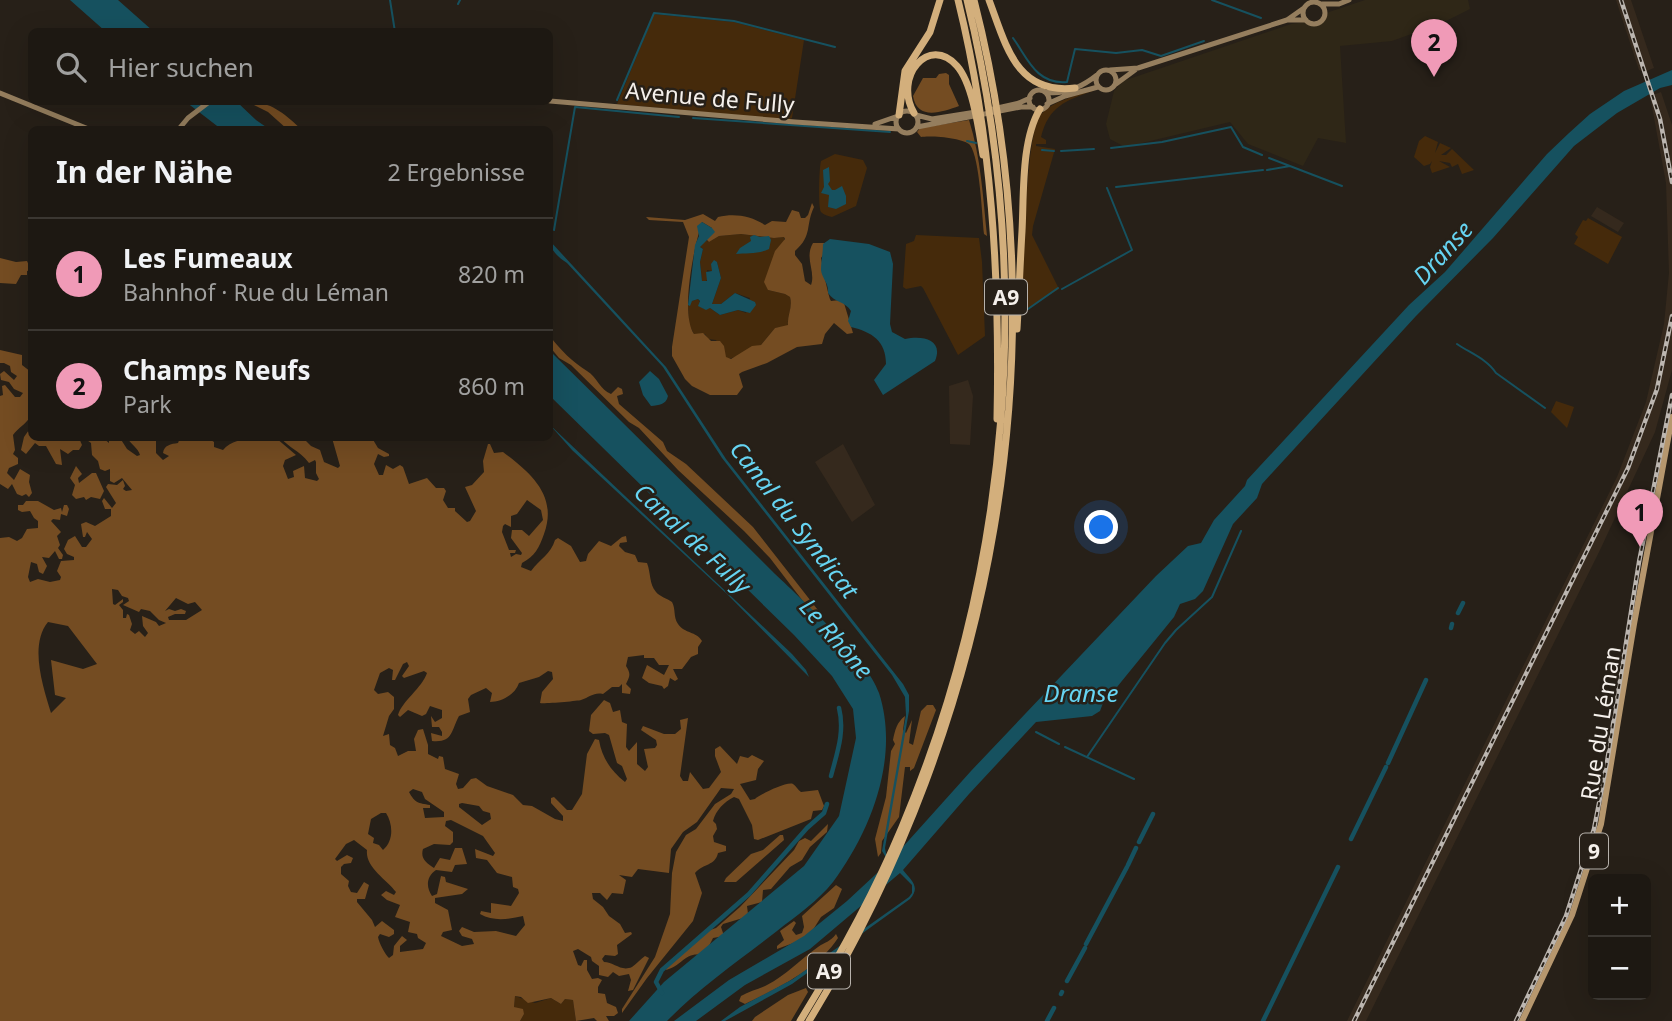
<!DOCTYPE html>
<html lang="de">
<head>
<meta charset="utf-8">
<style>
  body { margin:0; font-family:"Noto Sans",sans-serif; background:#2a2520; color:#f1f3f6 }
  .controls { position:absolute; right:21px; bottom:21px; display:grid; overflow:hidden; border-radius:10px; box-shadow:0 7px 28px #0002 }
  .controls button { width:63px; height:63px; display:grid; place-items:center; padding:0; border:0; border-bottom:2px solid #3b3732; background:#1d1812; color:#f1f3f6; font:35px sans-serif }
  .you { position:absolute; left:1102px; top:528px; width:24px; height:24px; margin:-18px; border:5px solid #fff; border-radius:50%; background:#1a73e8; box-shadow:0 0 0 10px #1a73e833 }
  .badge { display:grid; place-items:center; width:46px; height:46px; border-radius:50%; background:#f09ab7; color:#111; font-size:23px; font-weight:700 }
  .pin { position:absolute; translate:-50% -58px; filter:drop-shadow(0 2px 4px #0008) }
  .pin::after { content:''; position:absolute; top:37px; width:24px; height:21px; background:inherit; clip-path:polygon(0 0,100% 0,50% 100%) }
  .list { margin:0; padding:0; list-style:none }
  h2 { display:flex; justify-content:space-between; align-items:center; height:91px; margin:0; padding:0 28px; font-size:30px }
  h2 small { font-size:23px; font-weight:400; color:#a0a09f }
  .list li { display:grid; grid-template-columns:46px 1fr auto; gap:21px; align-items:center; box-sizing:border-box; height:112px; padding:0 28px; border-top:2px solid #3b3732 }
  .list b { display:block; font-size:26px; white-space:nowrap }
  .list p { margin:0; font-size:23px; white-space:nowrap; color:#a0a09f }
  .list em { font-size:23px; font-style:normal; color:#a0a09f }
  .icon { flex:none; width:38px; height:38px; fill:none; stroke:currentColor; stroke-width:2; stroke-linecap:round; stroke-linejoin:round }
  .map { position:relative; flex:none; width:1672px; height:1021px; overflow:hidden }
  .search { position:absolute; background:#1d1812; box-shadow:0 7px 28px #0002; left:28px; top:28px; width:525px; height:77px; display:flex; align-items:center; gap:18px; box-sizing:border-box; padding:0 24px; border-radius:10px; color:#a0a09f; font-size:26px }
  .panel { position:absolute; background:#1d1812; box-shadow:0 7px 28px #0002; left:28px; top:126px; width:525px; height:315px; border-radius:10px }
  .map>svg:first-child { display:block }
  .commercial { fill:#2f2717 }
  .built { fill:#35291d }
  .green { fill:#452a0b }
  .forest { fill:#744c22; fill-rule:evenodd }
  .water { fill:#16515f }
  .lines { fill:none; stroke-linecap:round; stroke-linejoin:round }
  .stream { stroke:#16515f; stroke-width:2 }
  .canal { stroke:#16515f; stroke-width:4.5 }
  .secondary { stroke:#957e5e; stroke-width:5 }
  .primary { stroke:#b6976e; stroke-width:6 }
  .highway { stroke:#d3af7c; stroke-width:7 }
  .rail-casing { stroke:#bcb6b0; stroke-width:4.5 }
  .rail { stroke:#272018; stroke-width:2; stroke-dasharray:5; stroke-linecap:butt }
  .labels { text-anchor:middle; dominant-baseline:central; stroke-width:5; stroke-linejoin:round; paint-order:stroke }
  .shield { fill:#272018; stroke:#b7b2ac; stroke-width:2 }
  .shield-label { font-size:21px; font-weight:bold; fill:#f5f0eb }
  .street-label { font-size:23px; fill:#f5f0eb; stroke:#272018 }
  .water-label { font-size:24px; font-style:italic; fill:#66d4f2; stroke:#272018 }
</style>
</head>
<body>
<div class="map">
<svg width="1672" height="1021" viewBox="0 0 1672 1021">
  <rect width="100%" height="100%" fill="#272018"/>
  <path class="commercial" d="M1365,0H1468L1470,9L1442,23L1392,41L1340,46L1346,143L1318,138L1303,166L1248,144L1230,122L1125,147L1110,139L1106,124L1114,91L1123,81L1291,24L1305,22L1319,26L1329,12Z"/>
  <path class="built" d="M1616,0H1631L1654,68L1644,72L1639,70Z
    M1661,92L1672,125V370L1655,432L1600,550L1366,1021H1347L1617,477L1646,402L1664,324L1669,273L1666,183L1650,96Z
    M1597,207L1624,223L1618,232L1591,216Z
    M968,380L973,396L970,445L950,444L949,386Z
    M843,444L875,505L852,522L815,462Z"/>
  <path class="green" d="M654,14L734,22L804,40L792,118L788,120L617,104Z
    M1089,91H1093C1065,101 1049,106 1041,137L1046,140V144H1036V146L1055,149L1033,226L1032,235L1059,289L1022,312C1023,282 1025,130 1041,114C1054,101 1072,97 1089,91Z
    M1425,136L1438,142L1435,153L1440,143L1451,148L1441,155H1446L1452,149L1474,170L1462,174L1458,164L1452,167L1450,163L1439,161L1450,167L1432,173L1430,167L1432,161L1430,164L1424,166L1414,157L1419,141Z
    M835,154L863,160L867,168L856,206L832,217C828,216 824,215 821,212C818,209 819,168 821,161Z
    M1588,218L1622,237L1608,264L1574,244L1578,237L1575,234L1583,220L1586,221Z
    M741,234L774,238L784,237V243C770,255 770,273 768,290L785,294L790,297C793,307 787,315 788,326L775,328L761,345C749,348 739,358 727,359L716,340L708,339L705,334H694L689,324L688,305L692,301L698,299L704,309L710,308L720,315L738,310L746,313L750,298L735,293L721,304H712L721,278L717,262L712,268V271L707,270L708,279L704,283L702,281L700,262L703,249L700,247L705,240L709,242L719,236Z
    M916,235L979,238L982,262L985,336L958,355L923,288L921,286L906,289L903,287L906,244L914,241Z
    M1556,401L1574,407L1567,428L1551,412Z
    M515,996L535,1003L551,998L561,1004L565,999L573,1000L576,1021H520L524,1014L514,1007Z"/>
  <path class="forest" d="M946,73L949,75V84L959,106C942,112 917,121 913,96L923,78H936L939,74Z
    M248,102C270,101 285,114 301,129H287L268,112Z
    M969,120C981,158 983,197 987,236L984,234C982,216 980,159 970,145C965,138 930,135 921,137L917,132L920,128Z
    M812,203L814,207C805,226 813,235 795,251V255L802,264L805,281L811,285C816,272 804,258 813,243H825L828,248L821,258C823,268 828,296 831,301L840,300L844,303L853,333L847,334L834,323L825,334L822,344L797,347L767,363L742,372L739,374L743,387L737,395H710L692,386L685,379L672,356V347L689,237L683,222L649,220L646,217L685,220L703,214L715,221L718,217C735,213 751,216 765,225L772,221L786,222L792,210L799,212L801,218H805L808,215ZM702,222L712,228L706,239L709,242L719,236L741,234L774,238L784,237L785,239L775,251L764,282L768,290L785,294L790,297C793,307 787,315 788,325L775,328L761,345L752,346L731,359L726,357L724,346L720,341H711L703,333L694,334C680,313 694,247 702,222Z
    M0,258L16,262L27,261L31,270L27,271V275H21L16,284L0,283Z
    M550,336C560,350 573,362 587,371C597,377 600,390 611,394L618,387L622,389L623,394L617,396L619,404L663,442L667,451L686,464L753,527L821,614L812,613L770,558L744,531L678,470L639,428L629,422L571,365L559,358L550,347Z
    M0,350L22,355V365L31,372V406H29L30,417C26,424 18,428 13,435L15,450L13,454L18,458V464L9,468L7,473L14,480L20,469L30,475L29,482L32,493L29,497L26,494L22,496L17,494L12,484L8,489L0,484V396L3,395L2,386L5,385L15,397H20L23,393L14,389L9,382L1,380L0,374L4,371L14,380L17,376L11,372L10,366L4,363H0Z
    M31,427L32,438H58L60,439L79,438L82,445L79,450H73L68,454L60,449L62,465L56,464L46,446H39L35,443L26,454L21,450L24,437Z
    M84,438H103L109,443V438H120L127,449L137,456L140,455C138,448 131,444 127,438H156V453L163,460L169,456L163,453C164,445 171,444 178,443L180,438H195L201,440L208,438L214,442V447L223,450C234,437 260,437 276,438L296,455L285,460L283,466L288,479L294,477L293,471L304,466L305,478L317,481L319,479L316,473V462L315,460L309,463C299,450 289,448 281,438H303L311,446L320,450L324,462L338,468L340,466L332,438H366L370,441L372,438L378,448L389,454V456L384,457L378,454L374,464L379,475H383L386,465L393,469L400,465L403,467L409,484L427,478L436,488H444L446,491L443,500L448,508H455V511L467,522L470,521L476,511L465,487L472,485L484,472L483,461L488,444H490L494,453L503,452C531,473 558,496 544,534C539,548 535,556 522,563L521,567L531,571C540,559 551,554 555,540L558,538L571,546L580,562L586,561L588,554L599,541L611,546L622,537L626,536L627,542L620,543L619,546L625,552L635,555L638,562L647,563C651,573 649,584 656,592C660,597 667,598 672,602C676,609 673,617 678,624C685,634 696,631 702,641L698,647V654L691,657L682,669H673L678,679L675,681L670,678L668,686L664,689L662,686L649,683L642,678L647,665L664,675L669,665H659L654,658H644V655L628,657L626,666C631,674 630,676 626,684L631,689L630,694L622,693V684L619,687H612L603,694C594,692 590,697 581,700C578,701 543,704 540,703L542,692L553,679L552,672L548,671L539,677L519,683C515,695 501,702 490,702L492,693L486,688L471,695L468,699L470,712L459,716C451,731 453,743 432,741L431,733L442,736V732L439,727H432L431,716L435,722L442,718V710L430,706L426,714L422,716L408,710L400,717L398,715C402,701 422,688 427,673L424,671L404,678L402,676L409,666L407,662L403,664L395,680H392L393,670L389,668L380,673L374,690L378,694L388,692L394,697V709L389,716L383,736L389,734L390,745L395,748L398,756L408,751H416L414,739L418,730L423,729L428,745V754L438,759L439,756L443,757L445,769L459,774L456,784L458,789L463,788L471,779L476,778L487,786L513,795L523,805L532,806L555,819L563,821V816L551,803V798L554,797L567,810H572L582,794L587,754L595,739L599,740C602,758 611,771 625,782L627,779L622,766L617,763L609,735L605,733L593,734L589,731L591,715L604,700L610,703L613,712L620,710L622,722L627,724L626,747L629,751L637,742V764L645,771L648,767L644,749L655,748L657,745L656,740L641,730L643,726L664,734H675L681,729L680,720L688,718L680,776L683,781H688L690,772L703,789L709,788L721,772L715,756V749L720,746L737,764L740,756L748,758L752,755L764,761L758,769L756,780L740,784L750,800L755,799C759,795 787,781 793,784C796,786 798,790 801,792L818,790L824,806L822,810L813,811L811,819L758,840L754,839L752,825L739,799L734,797C724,802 716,810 713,821L716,824L717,829L713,836L714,842L726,846V851L718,853C715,866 704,863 695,873L702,893L693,921L647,978L622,1013V1009L655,957L670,914L672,873L676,852L686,835L696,829L715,804L731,794L734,789L721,788L697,822L683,832L671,849L669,873L638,869L632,877L619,875L626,880L623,894L612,893L607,900L600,893H592L593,899L603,907L609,916L620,924L625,933L631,932L632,934L617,945L618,954L615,956L605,955L602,959L604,962C614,962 621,972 632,967C636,964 641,959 645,956L649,958L633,990L628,991L631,980L629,974L619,976L613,972L608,977L599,975V966L592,961L591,957L578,949L573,951L578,965L581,966L584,960H587V970L592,979L598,978L602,980L598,987V993L605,994L607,1003L616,1007L618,1013L614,1016H606L609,1021H597L594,1018L576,1021L573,1000L565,999L561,1004L551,998L528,1003L521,997L515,996L514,1007L523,1009L524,1014L520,1021H0V538L9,537L17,541L22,538L27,529L38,528V521L34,518L30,511L22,512L18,510V505H23L26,501H38L54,510L61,508L62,512L64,505H67L69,509L67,516L61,514L60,520L53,519L51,521L61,532L57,536L60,545L58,548L63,555L62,559H59L55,551L49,558L42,557L47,566L43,574L39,572L37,564L31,562L28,577L30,582L38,579L50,582L60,580L61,577L57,571L61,561L74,560V557L67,554L64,549L68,540L75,536L82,547H86L92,539L87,532L85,537H83L81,524L86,522L95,526L111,516V509H105L102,501L104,498L112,508L116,503L106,487L108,484L117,485L123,480L125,486L123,489L126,491L132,490L122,478L114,483L110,481V469L105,471L100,469L98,461L92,455L91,443ZM527,500L541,510L543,520L529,536L522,530H512L511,538L522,553L521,555L516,554L511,557L510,553H515L516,550H509L502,532L503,526L505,524L511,527V516L517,514ZM112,589L118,590L122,596L128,598L129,601L123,605L139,612L141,609L150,611L159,620L166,623L159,626L156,622L142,616L143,626L148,633L145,637L139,631L135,634L130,630L132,624L129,615L127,614L126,618H123V610L119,605L123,602V599L115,605L113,604ZM176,598L188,604L195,602L202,610L186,620H169L168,617L175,614H185L186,611L181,609L175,611L169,609L165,611ZM48,622L68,626L97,664L83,669L51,660L55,695L66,698L51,713C43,687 29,645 48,622ZM413,789L422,792L425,799L444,812V817L425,818L423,808H430V805C418,803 415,803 409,792ZM462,803L479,806L483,811L490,813L491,819L482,825L459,807V804ZM381,813H386C393,824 394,841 383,850L379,845L373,843L374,838L368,834L371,819ZM451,820L483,836L495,853L493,856L475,849L476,858L487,860L497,873L512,877L513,887L518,889L519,893L511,906L491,903V913L481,911L480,914C494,922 509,919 523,916L525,925L516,936L496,931L474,932L462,927L459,931L462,936L472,939L474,944L462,946L441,936L443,932L452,930L448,910L435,903V898L462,894L468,889L446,882L445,877L441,876L437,894L432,896C426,887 426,877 436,870L452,872L455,865L467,864L462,848H455L450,860L440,858L434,868C427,863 420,859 423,849L434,844L450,845L453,842V832L445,826L446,821ZM354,840L367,850C365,867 386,879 396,892L394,895L386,891L381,895L387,900L400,905L395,917L410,922L408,932L417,934L418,938L426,943L423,949L400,952V946L407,940L402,936L394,946L393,955L389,958C385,954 379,943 378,937L380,934L389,937L394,934V930L382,921L375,927L372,920L357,902V899H365L369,885L364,882L357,893L351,892L348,886L349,881L341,874V867L344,864L351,863L353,858L347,855L337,861L335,859L346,844Z
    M76,466L82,474L78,478L79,483L92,473H96L104,491L100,499L91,497L86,500L84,497L76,499L72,495L75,485L70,478Z
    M927,705H933L936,710L914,768L910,771V767H905L899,817L882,841L881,853L878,857L875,839L886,797L891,751L895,744L893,740C895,730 897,722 905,716L903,730L906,733L912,720L909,743L913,745L921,711Z
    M828,824L827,832L810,847L802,860L790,867L771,889L763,890L762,902L747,906L748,914L743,918L723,924L721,927L724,936L713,938C701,963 701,949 686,958C679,963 674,968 666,970L667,966L707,931L716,928L740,907L794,850L799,841L805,838L811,841Z
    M780,835H783L784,840L736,882H724L726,878L751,854L763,850Z
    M836,885L842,889L834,908L821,917L811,933L799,941L777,949V946L784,940L780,931L794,921L796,923L792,930L796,935L802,933L804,927L802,916Z
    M836,934L838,938C819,968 777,989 745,1004L739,1001L741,996C749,991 759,989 767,985C785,976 802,958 818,947C825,942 830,942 836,934Z
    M806,988L808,992L791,1021H752L755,1017L788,995Z"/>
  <path class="water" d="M70,0H118L153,31H105Z
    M1672,70V85L1660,88L1617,113L1574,146L1493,238L1416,316L1262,484L1257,498L1233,524L1203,591L1195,599L1180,604L1174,617L1117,687L1106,695L1100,711L1092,716L1036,722L969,794L903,870C911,880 921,887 910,899L792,984L725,1021H721L740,1007L793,979L909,897L912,893V885L900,873L810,949L745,985L696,1021H674L729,980L804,936L847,901L889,862L882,851L906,715L905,697L892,675L722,458L663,367L567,263C559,258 550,250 550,241L666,367L726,459L903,684L909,695V711L885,848L886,854L892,859L971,771L1156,576L1188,546L1201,543L1214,520L1245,486L1247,480L1409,305L1445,272L1547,154L1569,133L1590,114L1624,91Z
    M186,102H237L256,120L269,129H221Z
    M829,167L830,181L828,184L832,190H835L842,186L846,196V204L836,209L828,207L829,195L821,193L824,187L823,170Z
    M702,222L712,228L715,232L700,247L703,249L700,262L702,281H707L706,272L712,271L711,264L714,260L717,262L721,278L712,304H721L735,293L755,302L756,305L750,313L738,310L720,315L710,308L706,310L698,306L700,301L698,299L692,301L690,306L688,305L695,245L699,236L697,226Z
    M754,235L760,237L769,236L771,240L769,249C759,254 746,253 736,254L740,248L751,241L750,237Z
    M830,239L869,244L890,252L893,264L890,324L892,332L905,339C922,335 944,339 935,361L883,395L874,380L886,364C886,341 872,332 851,327L848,321L851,311C845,301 835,303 828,293C829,283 822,279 821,270C821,262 823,253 823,244Z
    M550,351C624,424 698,497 772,571C800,598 868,659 879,693C900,757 871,831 833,882C818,901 796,916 777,931C740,960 700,987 667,1021H629L664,982L804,866L839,816L856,738L853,709L832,676L794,635L550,396Z
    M650,371L659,379L668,396C666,405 659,405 651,406L643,395L639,382Z
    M550,425L792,654L806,670L809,677L728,595L572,450Z"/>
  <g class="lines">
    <path class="stream" d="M390,0L395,32
      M1212,0L1261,18
      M458,4L460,0
      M1013,38C1027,57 1036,85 1067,82L1075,49L1116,53L1142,50L1161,56L1204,41
      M617,100L654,13L734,21L835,47
      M693,118L890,132
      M967,141L976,143
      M1111,148L1162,142L1231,127L1243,147L1262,155
      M1042,150L1054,151
      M1061,151L1094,149
      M1269,158L1342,186
      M1267,170L1290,166
      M1116,187L1263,170
      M554,230L575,107L679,117
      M1062,289L1132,250L1107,188
      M1028,309L1058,288
      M1457,344C1470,353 1487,359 1496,373L1545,408
      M1036,732L1059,744
      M1065,747L1134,779
      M1087,757L1165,643L1176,630L1212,597L1241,531"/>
    <path class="canal" d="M1458,613L1463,603
      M1451,628L1452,624
      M1388,763L1426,680
      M831,776C837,753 845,732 839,708
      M1351,839L1386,767
      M1139,842L1153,814
      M1128,865L1136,848
      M1086,944L1127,867
      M1067,981L1085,948
      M662,993L656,982L662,970L749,894L807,828L824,813L827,804
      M1061,994L1062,992
      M1047,1021L1054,1008
      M1263,1021L1338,867"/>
    <path class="secondary" d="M1303 13a11 11 0 1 1 22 0a11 11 0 1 1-22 0Z
      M1322,4H1339L1349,0
      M1287,20H1306
      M1096 80a10 10 0 1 1 20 0a10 10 0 1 1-20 0Z
      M1110,70L1138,68L1287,20L1304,8
      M1116,84L1135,70
      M1029 100a10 10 0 1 1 20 0a10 10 0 1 1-20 0Z
      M1045,92C1064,95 1082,87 1097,75
      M0,93L91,130
      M550,101L795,122L899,129
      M1047,104L1065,96L1098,87
      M993,109L1019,103L1030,98
      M896 122a11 11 0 1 1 22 0a11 11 0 1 1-22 0Z
      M916,115L932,119L976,112
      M875,124L898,116
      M917,127L1021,107H1033
      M178,130L188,118L209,102"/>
    <path class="primary" d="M1522,1021L1572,915L1601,824L1634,624L1672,417"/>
    <path class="highway" d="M958,0C992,138 1000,277 997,419
      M989,0C1006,45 1016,95 1075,88
      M914,113C893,77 929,34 957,66C973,84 979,131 983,155
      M899,115L905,71L930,32L940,0
      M1017,329C1019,296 1020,264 1022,231C1024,195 1021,140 1040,109
      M800,1021C838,959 874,894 902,827C1012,566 1034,275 967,0
      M809,1021C994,718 1063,347 974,0"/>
    <g class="rail-casing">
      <path id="rail" d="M1621,0L1660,119L1672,182
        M1354,1021L1628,468L1657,389L1672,316
        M1516,1021L1566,916L1594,829L1607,762L1639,562L1672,395"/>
    </g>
    <use href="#rail" class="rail"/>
  </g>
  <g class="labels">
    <g class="shield">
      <rect x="985" y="279.5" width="42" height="35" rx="5"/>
      <rect x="1580" y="833.5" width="28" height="35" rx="5"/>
      <rect x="808" y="953.5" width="42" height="35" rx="5"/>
    </g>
    <g class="shield-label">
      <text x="1006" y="297">A9</text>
      <text x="1594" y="851">9</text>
      <text x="829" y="971">A9</text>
    </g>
    <g class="street-label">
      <text transform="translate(710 97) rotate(5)">Avenue de Fully</text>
      <text transform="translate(1600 723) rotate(-81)">Rue du Léman</text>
    </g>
    <g class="water-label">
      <text transform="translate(1442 252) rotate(-48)">Dranse</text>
      <text transform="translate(795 519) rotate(52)">Canal du Syndicat</text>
      <text transform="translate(693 538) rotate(43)">Canal de Fully</text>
      <text transform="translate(837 638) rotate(49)">Le Rhône</text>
      <text x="1081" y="692">Dranse</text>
    </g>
  </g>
</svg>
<div class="controls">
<button>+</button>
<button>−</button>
</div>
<div class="you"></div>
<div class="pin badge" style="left:1640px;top:547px">1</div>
<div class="pin badge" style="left:1434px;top:77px">2</div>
<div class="search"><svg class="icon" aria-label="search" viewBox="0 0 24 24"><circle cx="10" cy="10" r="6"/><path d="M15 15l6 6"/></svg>Hier suchen</div>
<section class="panel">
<h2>In der Nähe<small>2 Ergebnisse</small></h2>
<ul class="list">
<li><span class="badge">1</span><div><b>Les Fumeaux</b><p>Bahnhof · Rue du Léman</p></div><em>820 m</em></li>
<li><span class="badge">2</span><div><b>Champs Neufs</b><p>Park</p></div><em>860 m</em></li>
</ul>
</section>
</div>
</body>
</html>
